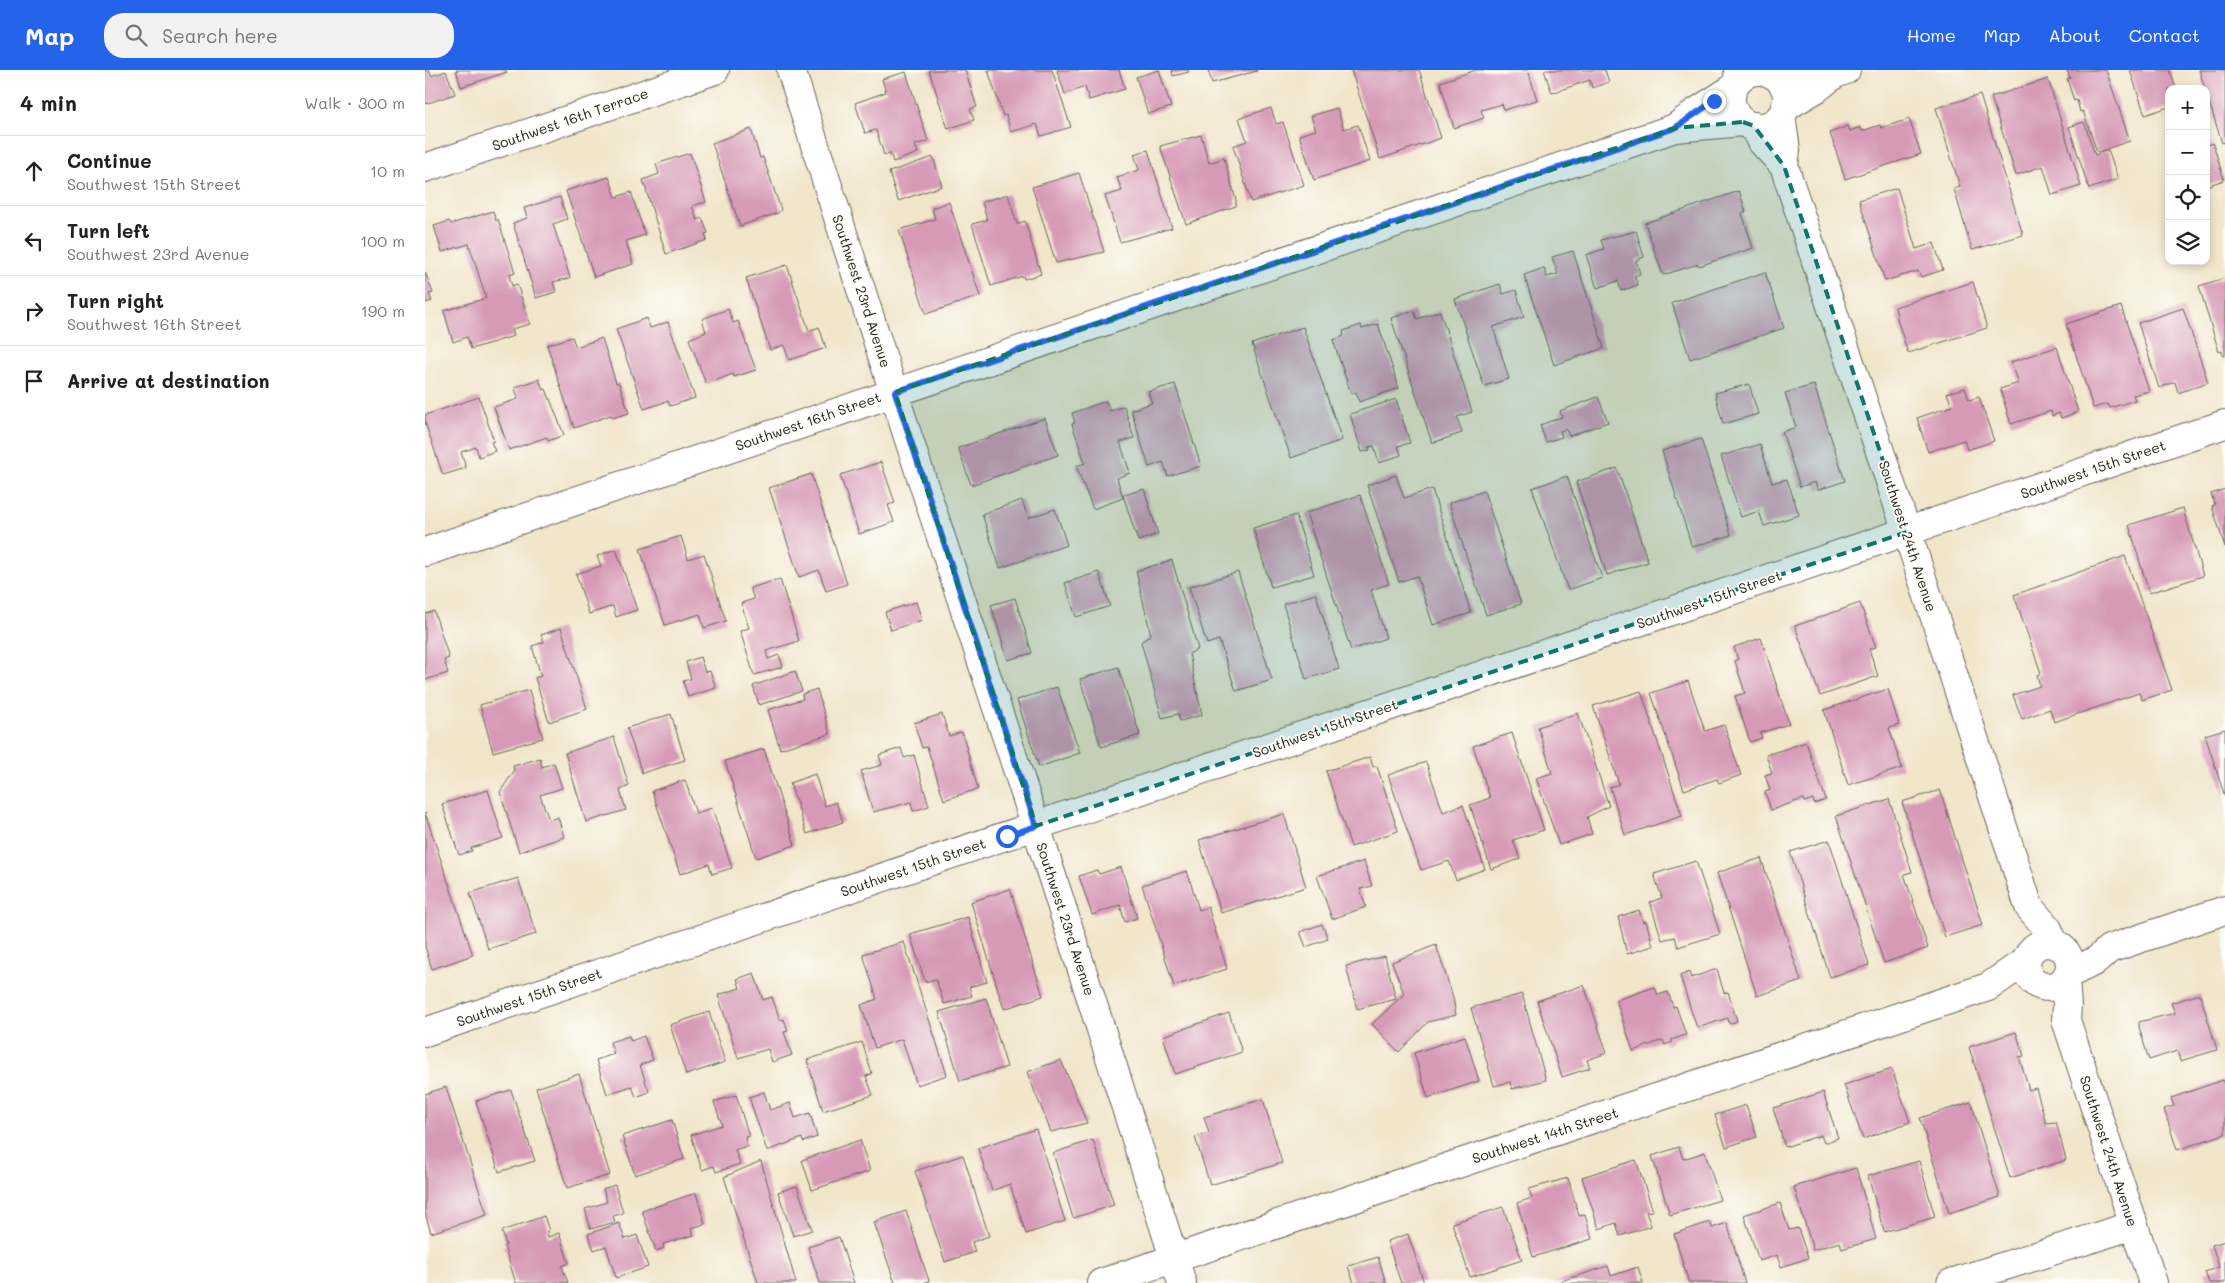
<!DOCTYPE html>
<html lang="en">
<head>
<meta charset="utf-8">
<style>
  body { margin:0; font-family:Mali,sans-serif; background:#f2f2f2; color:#202124 }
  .controls { position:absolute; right:15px; top:15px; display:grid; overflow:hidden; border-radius:10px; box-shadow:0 2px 8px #0003 }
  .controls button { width:45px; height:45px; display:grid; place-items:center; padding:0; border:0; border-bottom:1px solid #e0e0e0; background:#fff; color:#202124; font:25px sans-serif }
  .stop { position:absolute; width:15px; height:15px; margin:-11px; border:4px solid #2563eb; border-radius:50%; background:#fff }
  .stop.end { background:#2563eb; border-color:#fff; box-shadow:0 1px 5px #0008 }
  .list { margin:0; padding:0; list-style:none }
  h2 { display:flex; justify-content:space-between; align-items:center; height:65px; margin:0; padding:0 20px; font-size:21px }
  h2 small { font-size:16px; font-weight:400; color:#757577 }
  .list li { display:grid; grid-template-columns:32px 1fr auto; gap:15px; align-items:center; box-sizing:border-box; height:70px; padding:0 20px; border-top:1px solid #e0e0e0 }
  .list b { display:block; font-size:19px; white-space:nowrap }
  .list p { margin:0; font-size:16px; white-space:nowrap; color:#757577 }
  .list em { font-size:16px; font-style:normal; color:#757577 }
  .icon { flex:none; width:28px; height:28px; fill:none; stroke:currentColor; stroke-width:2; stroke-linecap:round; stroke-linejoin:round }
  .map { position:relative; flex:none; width:1800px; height:1213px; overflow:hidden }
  header { display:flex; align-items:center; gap:30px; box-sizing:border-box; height:70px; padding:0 25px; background:#2563eb; color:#fff }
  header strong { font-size:24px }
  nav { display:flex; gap:28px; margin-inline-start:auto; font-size:18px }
  .search { width:350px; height:45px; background:#f2f2f2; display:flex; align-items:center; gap:12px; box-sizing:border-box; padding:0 18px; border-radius:20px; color:#757577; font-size:19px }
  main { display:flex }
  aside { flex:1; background:#fff }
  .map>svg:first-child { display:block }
  .building { fill:#d69ab6 }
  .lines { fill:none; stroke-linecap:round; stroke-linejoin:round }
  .minor-casing { stroke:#676259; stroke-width:30 }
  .tertiary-casing { stroke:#676259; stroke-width:30 }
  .minor { stroke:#fff; stroke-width:28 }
  .tertiary { stroke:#fff; stroke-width:28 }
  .route { stroke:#2563eb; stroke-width:6 }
  .marked { fill:#0f766e; fill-opacity:0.2; stroke:#0f766e; stroke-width:4; stroke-dasharray:10 6; stroke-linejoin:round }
  .labels { text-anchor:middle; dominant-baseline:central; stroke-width:4; stroke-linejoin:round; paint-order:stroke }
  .street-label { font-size:14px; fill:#1c1c1c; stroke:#fdfcf7 }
</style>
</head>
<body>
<header>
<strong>Map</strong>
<div class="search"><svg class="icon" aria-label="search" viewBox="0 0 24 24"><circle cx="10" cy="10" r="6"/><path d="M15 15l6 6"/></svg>Search here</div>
<nav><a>Home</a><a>Map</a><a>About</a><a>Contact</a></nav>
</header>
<main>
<aside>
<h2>4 min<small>Walk · 300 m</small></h2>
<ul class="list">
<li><svg class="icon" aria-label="ahead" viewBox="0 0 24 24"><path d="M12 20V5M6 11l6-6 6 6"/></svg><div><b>Continue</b><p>Southwest 15th Street</p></div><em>10 m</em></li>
<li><svg class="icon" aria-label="left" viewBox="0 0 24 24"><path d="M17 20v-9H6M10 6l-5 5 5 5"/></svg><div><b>Turn left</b><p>Southwest 23rd Avenue</p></div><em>100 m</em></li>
<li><svg class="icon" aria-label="right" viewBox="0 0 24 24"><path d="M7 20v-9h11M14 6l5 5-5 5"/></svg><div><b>Turn right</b><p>Southwest 16th Street</p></div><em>190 m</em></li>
<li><svg class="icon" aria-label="arrive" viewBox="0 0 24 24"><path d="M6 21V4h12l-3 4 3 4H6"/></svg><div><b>Arrive at destination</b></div></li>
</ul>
</aside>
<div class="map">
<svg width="1800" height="1213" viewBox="0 0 1800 1213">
  <rect width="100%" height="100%" fill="#fdfcf7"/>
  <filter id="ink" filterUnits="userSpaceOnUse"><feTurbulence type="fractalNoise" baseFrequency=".02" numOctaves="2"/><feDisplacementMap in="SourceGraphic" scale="10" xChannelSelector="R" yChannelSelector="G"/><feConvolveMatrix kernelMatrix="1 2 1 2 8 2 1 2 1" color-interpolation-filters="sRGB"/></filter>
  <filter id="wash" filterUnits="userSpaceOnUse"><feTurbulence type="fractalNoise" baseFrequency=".0096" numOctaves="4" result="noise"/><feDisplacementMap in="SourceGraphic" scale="20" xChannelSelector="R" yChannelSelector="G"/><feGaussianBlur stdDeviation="1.12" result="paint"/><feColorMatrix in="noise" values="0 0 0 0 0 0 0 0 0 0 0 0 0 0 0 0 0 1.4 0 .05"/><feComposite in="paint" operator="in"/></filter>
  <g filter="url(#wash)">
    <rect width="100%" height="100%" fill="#f1e5ca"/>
    <g id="blocks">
      <path class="building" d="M0,0H4L6,6L21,1L30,24L0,34Z
        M31,0H81L82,2L36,17Z
        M504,0H540L552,37L545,39L549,50L523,59Z
        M563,0H627L646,57L616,66L612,54L586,62L581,45L578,46Z
        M632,0H694L700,19L664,30L660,17L640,24Z
        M734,0L746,37L723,44L711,7Z
        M747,0H763L764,2L748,6Z
        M783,0H832V1L787,13Z
        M926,0H994L1016,68L955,89Z
        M1051,0H1103L1112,30L1079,40L1077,34L1056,40L1059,48L1029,58L1015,12Z
        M1119,0H1180L1184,12L1167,18L1165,10L1127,23Z
        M1642,0H1681L1705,71L1672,82L1658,41L1655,42L1652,30L1649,31L1642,9L1645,8Z
        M1705,0H1745L1751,19H1744V37L1720,45Z
        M1774,0H1800V72L1797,73Z
        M481,2L503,71L490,75L493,83L468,92L465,83L459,85L451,60L440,63L430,33L461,22L457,9Z
        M1623,9L1656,116L1627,125L1618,96L1591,105L1566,27Z
        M1555,25L1598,165L1547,180L1529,119L1535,117L1511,38Z
        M846,38L851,54L858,52L879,115L826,132L808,76L822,71L814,48Z
        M912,38L919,59L933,55L945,91L889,110L874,65L891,60L886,46Z
        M1484,49L1496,84L1420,109L1405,63L1423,56L1425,61L1435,57L1437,61L1455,55L1456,58Z
        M1659,52L1670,85L1683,80L1693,109L1664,119L1644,57Z
        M326,59L335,88L338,87L356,140L353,143L315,156L287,73Z
        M776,65L784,93L799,88L811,130V136L761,154L735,76Z
        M1788,73L1799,110L1781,116V75Z
        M723,80L747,158L695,172L680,126L697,121L692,107L714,100L709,84Z
        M265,83L281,132L267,136L272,150L277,148L283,163L280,164L282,170L241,184L218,110L234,104L231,94Z
        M508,87L517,116L473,131L464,102Z
        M654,103L679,182L631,193L607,117Z
        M184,107L191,127L206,122L220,165L201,171L208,194L169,207L141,121Z
        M1472,118L1491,179L1509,173L1518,200L1496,207L1493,201L1460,211L1434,130Z
        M1314,121L1321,142L1317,143L1328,178L1274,196L1273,194L1238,205L1220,153Z
        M583,124L592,154L600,151L616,204L599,209L598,206L566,216L547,154L562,150L557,132Z
        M135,127L142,149L128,154L145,208L128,212L131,222L111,228L88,153L102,148L99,138Z
        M524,132L555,226L501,244L474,160L510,149L507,138Z
        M68,141L71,151L73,149L90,203L84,205L87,216L92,214L105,254L87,259L89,266L46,279L42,267L28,272L19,241L61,228L44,174L17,182L9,156L24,151L26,154Z
        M1211,161L1219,187L1211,190L1215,204L1209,206L1213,215L1196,221L1193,211L1172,218L1161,185L1179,179L1176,170Z
        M1148,181L1179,278L1129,295L1099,205L1119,198L1122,207L1133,204L1127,187Z
        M362,195L384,261L394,257L401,278L364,290L359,275L345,280L321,208Z
        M0,202L8,223L4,224L7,231L0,233Z
        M1340,202L1359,258L1265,289L1247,233Z
        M1800,208V286H1798L1797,281L1794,282L1774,216Z
        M1548,212L1562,258L1483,283L1473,252L1470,237Z
        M1075,214L1078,224L1091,220L1099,247L1068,257L1084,309L1059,316L1030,229Z
        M1696,236L1724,321L1708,325L1710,330L1685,338L1683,334L1668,338L1641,254Z
        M1758,238L1783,312L1753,323L1750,312L1734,318L1713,253Z
        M303,239L308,253L313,251L331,300L309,307L308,304L281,314L264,269L281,262L277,249Z
        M989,241L992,249L1015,241L1047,342L1032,347L1037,363L1007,373L966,248Z
        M222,248L225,258L243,252L270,328L245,336L243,331L219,339L191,259Z
        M953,254L974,318L934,332L931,322L926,324L908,270L919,266L918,261L936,255L937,259Z
        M878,257L917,370L866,388L827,274Z
        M147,267L151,277L177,268L191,313H194L204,343L187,348L186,345L149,358L122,275Z
        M1632,277L1653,342L1636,348L1634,343L1627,346L1626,341L1586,354L1575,319L1594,313L1586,292Z
        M114,309L118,320L121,319L139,365L123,371L122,367L84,380L69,337L93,329L90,317Z
        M750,314L776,396L743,406L738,392L724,397L706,340L727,333L723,322Z
        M1324,314L1333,344L1298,354L1290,323Z
        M1389,315L1420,411L1393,420L1390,412L1375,417L1357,362L1371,357L1360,323Z
        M1540,318L1544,330L1554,327L1569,371L1542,380L1539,370L1503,382L1492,348L1527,336L1522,323Z
        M54,327L69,371L66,372L70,381L54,387L51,377L36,382L41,398L18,405L0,352V345Z
        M1173,327L1183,352L1144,366L1141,359L1135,361L1137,367L1121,372L1115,355L1137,347L1135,341Z
        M971,329L985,373L973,376L976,385L954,393L949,376L943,377L945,380L937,382L925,344Z
        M681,331L685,341L699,336L709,368L695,372L705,403L692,408L698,428L668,439L651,396L660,393L647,354L650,353L647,343Z
        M620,348L633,385L546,415L533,378Z
        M1276,369L1306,465L1267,477L1237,381Z
        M1335,374L1347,413L1362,409L1374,445L1339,456L1334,441L1316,447L1296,386Z
        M456,392L470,433L463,435L469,452L434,464L415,405Z
        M1192,398L1223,492L1182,505L1151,412Z
        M386,404L422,514L401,521L394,500L374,507L344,418Z
        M971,405L979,428L1007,419L1046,543L1008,555L992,506L974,512L942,415Z
        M1142,406L1177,508L1143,520L1107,418Z
        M719,419L733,464L713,471L698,425Z
        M1800,419V477L1787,436L1790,435L1786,424Z
        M1059,421L1096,534L1061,545L1024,433Z
        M935,425L964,514L946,520L961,568L926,580L881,443Z
        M597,430L603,448L630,439L642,475L575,498L557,444Z
        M1758,438L1778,506L1724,523L1704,455Z
        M871,445L889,505L846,517L828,458Z
        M256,466L263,489L279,484L301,551L279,558L275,544L240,555L215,479Z
        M191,479L212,540L191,547L188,536L164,544L151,504L176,496L172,486Z
        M1700,486L1747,620L1717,630L1714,623L1629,652L1625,639L1597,649L1588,625L1615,616L1612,605L1616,603L1589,525Z
        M747,490L773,579L764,584L777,645L755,651L753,644L737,648L716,572L726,565L711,501Z
        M674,502L685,536L651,547L640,513Z
        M813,502L847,610L811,621L794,570L782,574L764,517Z
        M355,509L374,571L341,581L343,589L354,585L358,597L329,605L315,561L324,558L316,533L329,529L325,518Z
        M891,524L914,599L881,609L858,534Z
        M590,528L607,583L583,590L566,535Z
        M491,532L497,550L466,560L460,542Z
        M1435,533L1451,577L1444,579L1453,606L1395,626L1370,556Z
        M9,541L24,588L19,590L23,603L0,610V544Z
        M136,558L162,639L124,652L110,608L116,606L107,576L119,572L116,565Z
        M1336,568L1364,654L1335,663L1337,668L1325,672L1310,626L1320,623L1310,591L1313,590L1309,577Z
        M275,587L280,602L285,601L291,618L263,627L258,611L266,609L261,592Z
        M693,597L715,665L676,677L655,609Z
        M370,601L377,621L334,635L328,616Z
        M1263,611L1280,661L1299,655L1316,705L1294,713L1292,709L1259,720L1226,623Z
        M632,617L655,683L614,697L592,630Z
        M392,619L405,664L355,679L343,640L378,629L377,624Z
        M1463,619L1474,655L1464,658L1477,698L1423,715L1399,640Z
        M104,620L118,668L68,682L55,635Z
        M1216,621L1257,746L1200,765L1185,717L1194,714L1168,636Z
        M1153,643L1184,736L1162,747L1167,764L1134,775L1111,708L1127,703L1113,657Z
        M246,644L260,690L217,703L202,658Z
        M517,644L524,666L537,662L553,719L519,730L502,677L497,678L489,653Z
        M1800,659V727L1780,665Z
        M1087,663L1119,760L1088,770L1095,789L1066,799L1045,735L1065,728L1048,676Z
        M189,667L204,716L195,720L201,740L161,752L140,683Z
        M1381,672L1401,730L1389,734L1388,729L1379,732L1378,729L1346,740L1340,722L1345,720L1340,705L1347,703L1341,685Z
        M476,678L479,688L489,685L504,736L488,741L486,732L448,742L436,701L457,695L454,685Z
        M339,679L370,775L331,788L300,691Z
        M945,687L948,697L952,696L973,761L926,777L901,701Z
        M115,688L117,697L129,693L137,718L115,725L124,750L133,747L139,767L94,782L75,722L89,701L88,696Z
        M1001,692L1018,742L1038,735L1060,799L1031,810L1024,791L996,800L963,705Z
        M390,704L400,736L411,732L418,752L382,764L365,713Z
        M260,710L271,743L287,738L307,798L287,804L284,794L255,804L227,721Z
        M63,720L78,768L46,778L47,781L34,785L17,734Z
        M1515,720L1558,855L1520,867L1477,732Z
        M1464,729L1487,802L1479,804L1503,878L1459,893L1411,746Z
        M0,743L48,885L7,899L0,877Z
        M859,744L881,817L796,843L774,770Z
        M1404,770L1444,895L1405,907L1365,782Z
        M1336,788L1376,911L1332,926L1292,803Z
        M939,791L947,816L935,819L941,837L907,849L892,806Z
        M1271,791L1295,864L1253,877L1250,867L1237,870L1225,832L1237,828L1229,804Z
        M696,797L712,848L700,852L695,835L667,845L654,806L672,800L674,804Z
        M762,801L774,840L783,837L802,899L749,916L717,815Z
        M93,808L111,864L63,879L45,823Z
        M585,819L618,926L579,939L546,832Z
        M1214,840L1218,852L1221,851L1228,876L1202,884L1193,847Z
        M543,847L562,912L544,917L547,926L519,934L511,909L500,912L485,864Z
        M897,854L903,869L881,877L875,862Z
        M479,872L522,1005L492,1015L477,969L450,978L436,935L452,929L438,884Z
        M1011,875L1028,927L1031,945L1003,952L974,982L947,954L979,924L967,892Z
        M960,886L971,929L932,939L921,896Z
        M1292,899L1299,923L1303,922L1312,951L1304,954L1303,948L1272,958L1255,906L1264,902L1266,908Z
        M329,903L338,930L347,927L355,950L359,949L363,961L359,962L367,985L347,992L343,979L313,988L293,925L315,918L312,909Z
        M1159,915L1182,983L1162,990L1165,998L1137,1007L1112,931Z
        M1230,917L1233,925L1243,922L1248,937L1251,936L1261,965L1246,970L1248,972L1240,975L1238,970L1208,981L1191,930Z
        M1097,924L1121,1010L1087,1019L1085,1012L1069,1016L1046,938Z
        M1775,924L1792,980L1755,991L1752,981L1724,990L1714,957V952L1750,943L1746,933Z
        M561,928L582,997L535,1011L514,942Z
        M284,942L300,992L261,1005L245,955Z
        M804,943L817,982L750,1004L738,966Z
        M1591,962L1599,986L1594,987L1604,1020L1611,1018L1621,1053L1631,1052L1641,1090L1585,1108L1544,977Z
        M204,966L206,971L219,966L228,990L215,995L224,1022L211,1027L207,1016L182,1024L171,990L189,984L185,972Z
        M1040,966L1054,1011L1003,1028L989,983Z
        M437,972L447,1004L441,1006L448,1025L398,1041L382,990Z
        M636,990L662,1053L626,1062L602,1002Z
        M1467,999L1485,1052L1438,1069L1419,1015Z
        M154,1004L185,1105L142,1118L111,1018Z
        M1798,1010L1800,1017V1064L1752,1080L1739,1039L1749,1036L1746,1028Z
        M21,1017L62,1145L6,1163L0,1143V1024Z
        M86,1020L110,1091L74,1102L51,1031Z
        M339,1022L345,1040L365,1033L370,1048L385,1043L392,1067L378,1072L377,1068L342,1081L324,1027Z
        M1398,1022L1413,1068L1399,1073L1396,1065L1360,1077L1348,1038Z
        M311,1025L324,1066L320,1067L322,1076L310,1080L315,1094L291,1102L289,1096L277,1100L266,1065L297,1055L289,1032Z
        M838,1029L857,1093L785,1115L770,1067L784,1063L779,1047Z
        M1546,1032L1575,1127L1524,1143L1495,1048Z
        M1321,1035L1332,1067L1301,1077L1290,1045Z
        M247,1050L259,1089L210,1105L197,1066Z
        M611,1059L640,1151L601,1164L585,1114L567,1121L553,1078Z
        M435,1070L445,1101L387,1120L377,1090Z
        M668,1070L689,1135L648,1148L628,1083Z
        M1254,1077L1258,1089L1280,1082L1295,1130L1245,1145L1227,1086Z
        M538,1085L564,1166L547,1172L550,1182L520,1192L490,1101Z
        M1211,1090L1228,1141L1221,1142L1226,1156L1195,1166L1191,1153L1174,1159L1157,1107Z
        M336,1091L371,1213H333L299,1107Z
        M1494,1091L1510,1147L1459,1162L1443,1106Z
        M1431,1098L1451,1169L1417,1179L1415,1172L1388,1180L1369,1117Z
        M1143,1108L1154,1146L1160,1145L1167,1169L1108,1187L1092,1133L1107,1128L1104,1119Z
        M190,1115L198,1143L188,1146L190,1152L166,1159L160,1139L182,1132L178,1119Z
        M372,1116L387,1160L368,1166L353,1122Z
        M271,1123L280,1154L266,1158L269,1165L238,1174L239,1178L231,1181L217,1141Z
        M1355,1133L1364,1160L1373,1158L1383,1188L1356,1197L1352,1185L1334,1191L1319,1145Z
        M1078,1137L1097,1190L1045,1207L1027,1153Z
        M481,1141L504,1211L498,1213H470L449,1152Z
        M119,1146L124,1160L122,1161L123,1167L134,1163L144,1193L137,1196L143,1213H91L79,1176L81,1175L77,1161Z
        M1285,1152L1287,1158L1302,1153L1320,1213H1264L1249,1164Z
        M194,1153L200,1169L212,1165L223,1197L191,1208L181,1176L169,1180L163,1164Z
        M983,1164L999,1213H976L962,1171Z
        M414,1167L429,1213H395L383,1177Z
        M1800,1171V1213H1784L1780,1202L1794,1197L1787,1175Z
        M953,1187L961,1213H929L923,1196Z
        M1183,1196L1186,1206L1213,1197L1218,1213H1130Z"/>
    </g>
  </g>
  <g filter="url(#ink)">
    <use href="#blocks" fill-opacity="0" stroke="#676259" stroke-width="1"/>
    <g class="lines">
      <g class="minor-casing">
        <path id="minor" d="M366,0L483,367L618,778L757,1213
          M1313,0L1314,8
          M1356,46L1361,80L1359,96L1482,462L1604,837L1623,859L1630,875
          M1329,56L1337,72L1359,96
          M0,98L290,0
          M1601 895a22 22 0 1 1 44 0a22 22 0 1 1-44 0Z
          M1642,905L1672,890L1684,879L1800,840
          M1640,909L1642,936L1641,950L1728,1213
          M0,962L1800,354
          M676,1213L1563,917L1602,890
          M1526,1213L1709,1155"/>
      </g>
      <g class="tertiary-casing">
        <path id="tertiary" d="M1306 29a28 28 0 1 1 56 0a28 28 0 1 1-56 0Z
          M1350,6L1389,2L1410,4
          M1360,37L1391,19L1410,4L1421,0
          M1250,58L1268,44L1307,19
          M0,482L1250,58L1318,52"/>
      </g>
      <use href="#minor" class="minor"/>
      <use href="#tertiary" class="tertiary"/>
    </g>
  </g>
  <g class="lines" filter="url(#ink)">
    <path class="route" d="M582,766L611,756L470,322L1250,58L1289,31"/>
  </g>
  <path class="marked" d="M1318,52L1329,56L1359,96L1482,462L611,756L470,322L1250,58Z"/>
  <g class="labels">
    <g class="street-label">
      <text transform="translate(145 49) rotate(-19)">Southwest 16th Terrace</text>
      <text transform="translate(437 221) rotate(72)">Southwest 23rd Avenue</text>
      <text transform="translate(383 351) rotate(-19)">Southwest 16th Street</text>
      <text transform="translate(1668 399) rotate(-19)">Southwest 15th Street</text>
      <text transform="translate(1483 466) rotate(72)">Southwest 24th Avenue</text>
      <text transform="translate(1284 529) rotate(-19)">Southwest 15th Street</text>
      <text transform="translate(900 658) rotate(-19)">Southwest 15th Street</text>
      <text transform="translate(488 797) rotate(-19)">Southwest 15th Street</text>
      <text transform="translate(641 849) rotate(72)">Southwest 23rd Avenue</text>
      <text transform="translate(104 927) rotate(-19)">Southwest 15th Street</text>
      <text transform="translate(1120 1065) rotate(-18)">Southwest 14th Street</text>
      <text transform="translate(1684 1081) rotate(72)">Southwest 24th Avenue</text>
    </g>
  </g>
</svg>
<div class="controls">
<button>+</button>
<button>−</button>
<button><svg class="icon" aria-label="locate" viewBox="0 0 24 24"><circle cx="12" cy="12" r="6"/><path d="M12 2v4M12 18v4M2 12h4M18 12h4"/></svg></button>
<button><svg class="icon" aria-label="layers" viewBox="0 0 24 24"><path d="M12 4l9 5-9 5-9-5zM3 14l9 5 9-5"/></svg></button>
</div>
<div class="stop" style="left:582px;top:766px"></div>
<div class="stop end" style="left:1289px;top:31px"></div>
</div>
</main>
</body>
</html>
